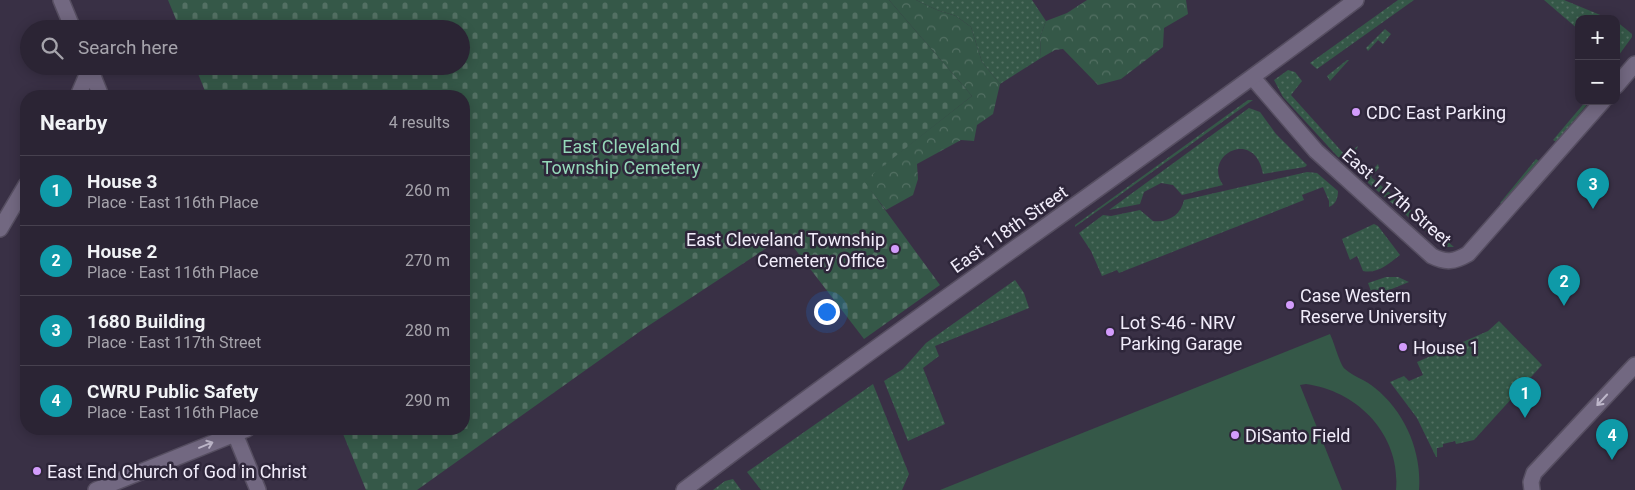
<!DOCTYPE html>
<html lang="en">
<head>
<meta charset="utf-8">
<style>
  body { margin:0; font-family:Roboto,sans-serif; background:#373040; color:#f1f3f6 }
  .controls { position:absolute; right:15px; top:15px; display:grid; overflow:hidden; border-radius:10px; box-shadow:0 2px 12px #0003 }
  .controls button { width:45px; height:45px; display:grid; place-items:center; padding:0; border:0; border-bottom:1px solid #47414f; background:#2b2434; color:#f1f3f6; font:25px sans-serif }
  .you { position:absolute; left:826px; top:311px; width:18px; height:18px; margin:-12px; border:4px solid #fff; border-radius:50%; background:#1a73e8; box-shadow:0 0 0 8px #1a73e833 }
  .badge { display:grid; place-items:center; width:32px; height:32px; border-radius:50%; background:#8c9099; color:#fff; font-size:16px; font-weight:700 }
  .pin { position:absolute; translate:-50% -41px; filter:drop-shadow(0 1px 2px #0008) }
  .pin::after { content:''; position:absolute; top:26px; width:18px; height:15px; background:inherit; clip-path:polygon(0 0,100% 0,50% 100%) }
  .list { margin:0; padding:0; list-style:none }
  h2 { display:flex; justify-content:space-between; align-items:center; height:65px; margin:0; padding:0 20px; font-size:21px }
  h2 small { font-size:16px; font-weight:400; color:#a6a4ac }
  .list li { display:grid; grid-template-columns:32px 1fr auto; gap:15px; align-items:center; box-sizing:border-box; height:70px; padding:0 20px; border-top:1px solid #47414f }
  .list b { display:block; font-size:19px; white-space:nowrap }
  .list p { margin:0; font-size:16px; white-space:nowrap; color:#a6a4ac }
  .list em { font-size:16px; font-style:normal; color:#a6a4ac }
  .icon { flex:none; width:28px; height:28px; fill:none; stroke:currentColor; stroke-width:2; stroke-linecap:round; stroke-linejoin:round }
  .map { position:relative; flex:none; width:1635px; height:490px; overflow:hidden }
  .search { position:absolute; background:#2b2434; box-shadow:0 2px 12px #0003; left:20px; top:20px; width:450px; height:55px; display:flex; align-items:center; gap:12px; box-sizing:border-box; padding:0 18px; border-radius:28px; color:#a6a4ac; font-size:19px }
  .panel { position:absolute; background:#2b2434; box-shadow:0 2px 12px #0003; left:20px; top:90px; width:450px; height:345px; border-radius:20px }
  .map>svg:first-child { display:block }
  .grass { fill:url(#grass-dots) }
  .forest { fill:url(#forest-crowns) }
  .cemetery { fill:url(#cemetery-stones) }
  .pitch { fill:#355848 }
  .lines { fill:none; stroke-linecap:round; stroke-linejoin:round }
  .street-casing { stroke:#564e61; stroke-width:18 }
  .secondary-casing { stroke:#564e61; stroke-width:18 }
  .street { stroke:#726881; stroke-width:15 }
  .secondary { stroke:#726881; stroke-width:15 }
  .oneway { stroke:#beb7ca }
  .poi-dot { fill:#d39cfc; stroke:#2e263a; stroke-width:2 }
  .labels { text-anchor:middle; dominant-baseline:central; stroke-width:5; stroke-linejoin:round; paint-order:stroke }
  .poi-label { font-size:18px; fill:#f1ecfa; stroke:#2e263a; text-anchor:start }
  .park-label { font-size:18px; fill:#95d8b9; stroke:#2e263a }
  .street-label { font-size:18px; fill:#f1ecfa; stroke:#2e263a }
</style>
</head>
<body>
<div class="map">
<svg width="1635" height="490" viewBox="0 0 1635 490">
  <defs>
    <pattern id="grass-dots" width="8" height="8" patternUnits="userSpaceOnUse" patternTransform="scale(1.25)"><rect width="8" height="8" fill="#355848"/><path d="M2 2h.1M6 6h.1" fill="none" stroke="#537063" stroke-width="1.8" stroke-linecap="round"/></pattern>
    <pattern id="forest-crowns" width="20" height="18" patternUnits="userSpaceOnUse" patternTransform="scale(1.25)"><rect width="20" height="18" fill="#355848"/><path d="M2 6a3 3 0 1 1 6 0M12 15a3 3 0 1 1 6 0" fill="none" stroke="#537063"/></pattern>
    <pattern id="cemetery-stones" width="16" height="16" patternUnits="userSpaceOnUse" patternTransform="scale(1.25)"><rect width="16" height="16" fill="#355848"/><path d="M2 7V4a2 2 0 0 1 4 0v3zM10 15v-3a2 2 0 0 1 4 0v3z" fill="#537063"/></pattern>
  </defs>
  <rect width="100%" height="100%" fill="#393045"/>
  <path class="grass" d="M916,0H1032L1046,21L1040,37L1041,58L1000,84L982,62L971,27L956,16L937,10Z
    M1398,0H1414L1317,69L1310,63Z
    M1544,0H1564L1610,19H1579V30Z
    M1616,21L1632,34V37L1616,59Z
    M1385,29L1391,34L1383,44L1378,40L1368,51L1366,48Z
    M1347,60H1349L1330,81L1327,76Z
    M1288,70L1295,72L1302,81L1291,95L1345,155L1358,146L1351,162L1347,163L1337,156L1283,97L1274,80Z
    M1248,100H1253L1075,227V225Z
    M1586,101H1590L1556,142L1553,140Z
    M1249,108L1260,112L1276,134L1307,165L1305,167L1263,174C1255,127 1202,155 1223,185L1182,195L1173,185L1161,183L1144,192L1140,204L1109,210Z
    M1536,159L1539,161L1502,205L1500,203Z
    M1378,164L1379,168L1371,177L1454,247H1444L1368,183L1367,176Z
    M1307,172L1317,173L1338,191C1338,198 1336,204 1329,207V201L1323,187L1302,195L1304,200L1119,273L1117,270L1102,276L1091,251L1079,233L1103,215L1111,216L1140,210L1153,221C1168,223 1181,215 1184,200Z
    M1374,224L1378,226L1400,255C1388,264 1378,274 1363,271L1357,256L1350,260L1342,239Z
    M1386,277H1398L1409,282L1357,303L1356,300L1372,294L1368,283Z
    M1015,280L1024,293L1029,308L935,346L939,356L923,368L945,424L908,441L884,381L903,369L926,343Z
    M1499,321L1542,365L1474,440L1456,444L1455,441L1443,444V447L1437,448V457H1436L1417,418L1390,382L1404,376L1409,381L1423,375L1417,362L1488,331Z
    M873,384L909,474L902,490H761L747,472Z
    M733,479L741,490H713L725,481Z"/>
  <path class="forest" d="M889,0H916L937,10L956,16L971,27L982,62L1000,84L993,114L977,125L974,141L961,140L917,164L918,179L913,195L886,210L863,181L972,96Z
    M1087,0H1186L1188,14L1164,28L1163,47L1121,79L1098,85L1063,49L1055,50L1041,58L1040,37L1046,21L1067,13Z"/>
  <path class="cemetery" d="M168,0H889L972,96L864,181L940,285L864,339L785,236L642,330L417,490H366L341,429H464V96H207L195,66H461V29H180Z"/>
  <path class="pitch" d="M1330,334C1334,342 1340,365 1345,369C1354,377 1366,380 1375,388C1405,412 1422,452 1419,490H1396C1401,435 1358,391 1306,384L1300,385L1342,490H940Z"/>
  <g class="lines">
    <g class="street-casing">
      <path id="street" d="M61,0L73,29
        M89,66L101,96
        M1253,78L1316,151L1432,256C1446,263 1454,262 1468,254L1603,101
        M1616,86L1635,64
        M78,96L90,68
        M0,229L26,185
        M233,429L258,490
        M96,490L247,429
        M1532,490L1531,482L1534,473L1635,365"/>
    </g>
    <g class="secondary-casing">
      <path id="secondary" d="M684,490C905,322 1135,167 1356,0"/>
    </g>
    <use href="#street" class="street"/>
    <use href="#secondary" class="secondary"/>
  </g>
  <defs><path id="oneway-shaft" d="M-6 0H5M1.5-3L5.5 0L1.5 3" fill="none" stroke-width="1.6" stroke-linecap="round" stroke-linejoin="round" transform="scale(1.25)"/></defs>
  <g class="oneway">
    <use href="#oneway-shaft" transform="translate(1602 400) rotate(133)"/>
    <use href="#oneway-shaft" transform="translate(206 445) rotate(-22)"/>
  </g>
  <g class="poi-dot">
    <circle cx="1356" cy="112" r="5"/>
    <circle cx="895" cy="249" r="5"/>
    <circle cx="1290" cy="305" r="5"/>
    <circle cx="1110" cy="332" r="5"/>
    <circle cx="1403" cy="347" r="5"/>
    <circle cx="1235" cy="435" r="5"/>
    <circle cx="37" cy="471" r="5"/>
  </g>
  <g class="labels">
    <g class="poi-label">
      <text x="1366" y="112">CDC East Parking</text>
      <text x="885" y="239" text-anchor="end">East Cleveland Township<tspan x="885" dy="21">Cemetery Office</tspan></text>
      <text x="1300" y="295">Case Western<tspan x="1300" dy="21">Reserve University</tspan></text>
      <text x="1120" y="322">Lot S-46 - NRV<tspan x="1120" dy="21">Parking Garage</tspan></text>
      <text x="1413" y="347">House 1</text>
      <text x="1245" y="435">DiSanto Field</text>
      <text x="47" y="471">East End Church of God in Christ</text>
    </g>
    <g class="park-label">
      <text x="621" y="146">East Cleveland<tspan x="621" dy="21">Township Cemetery</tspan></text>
    </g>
    <g class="street-label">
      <text transform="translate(1397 197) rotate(41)">East 117th Street</text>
      <text transform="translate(1009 229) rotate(-35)">East 118th Street</text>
    </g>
  </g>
</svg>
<div class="controls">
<button>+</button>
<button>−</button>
</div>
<div class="you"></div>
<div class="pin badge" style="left:1525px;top:418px;background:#0f9aa8">1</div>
<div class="pin badge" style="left:1564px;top:306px;background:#0f9aa8">2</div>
<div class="pin badge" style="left:1593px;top:209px;background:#0f9aa8">3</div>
<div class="pin badge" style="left:1612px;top:460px;background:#0f9aa8">4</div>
<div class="search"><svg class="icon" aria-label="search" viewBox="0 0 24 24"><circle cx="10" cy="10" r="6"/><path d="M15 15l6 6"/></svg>Search here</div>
<section class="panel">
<h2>Nearby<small>4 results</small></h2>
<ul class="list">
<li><span class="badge" style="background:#0f9aa8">1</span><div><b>House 3</b><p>Place · East 116th Place</p></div><em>260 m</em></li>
<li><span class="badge" style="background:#0f9aa8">2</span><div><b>House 2</b><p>Place · East 116th Place</p></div><em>270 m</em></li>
<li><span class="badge" style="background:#0f9aa8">3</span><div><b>1680 Building</b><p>Place · East 117th Street</p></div><em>280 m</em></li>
<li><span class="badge" style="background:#0f9aa8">4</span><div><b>CWRU Public Safety</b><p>Place · East 116th Place</p></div><em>290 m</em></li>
</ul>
</section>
</div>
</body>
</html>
